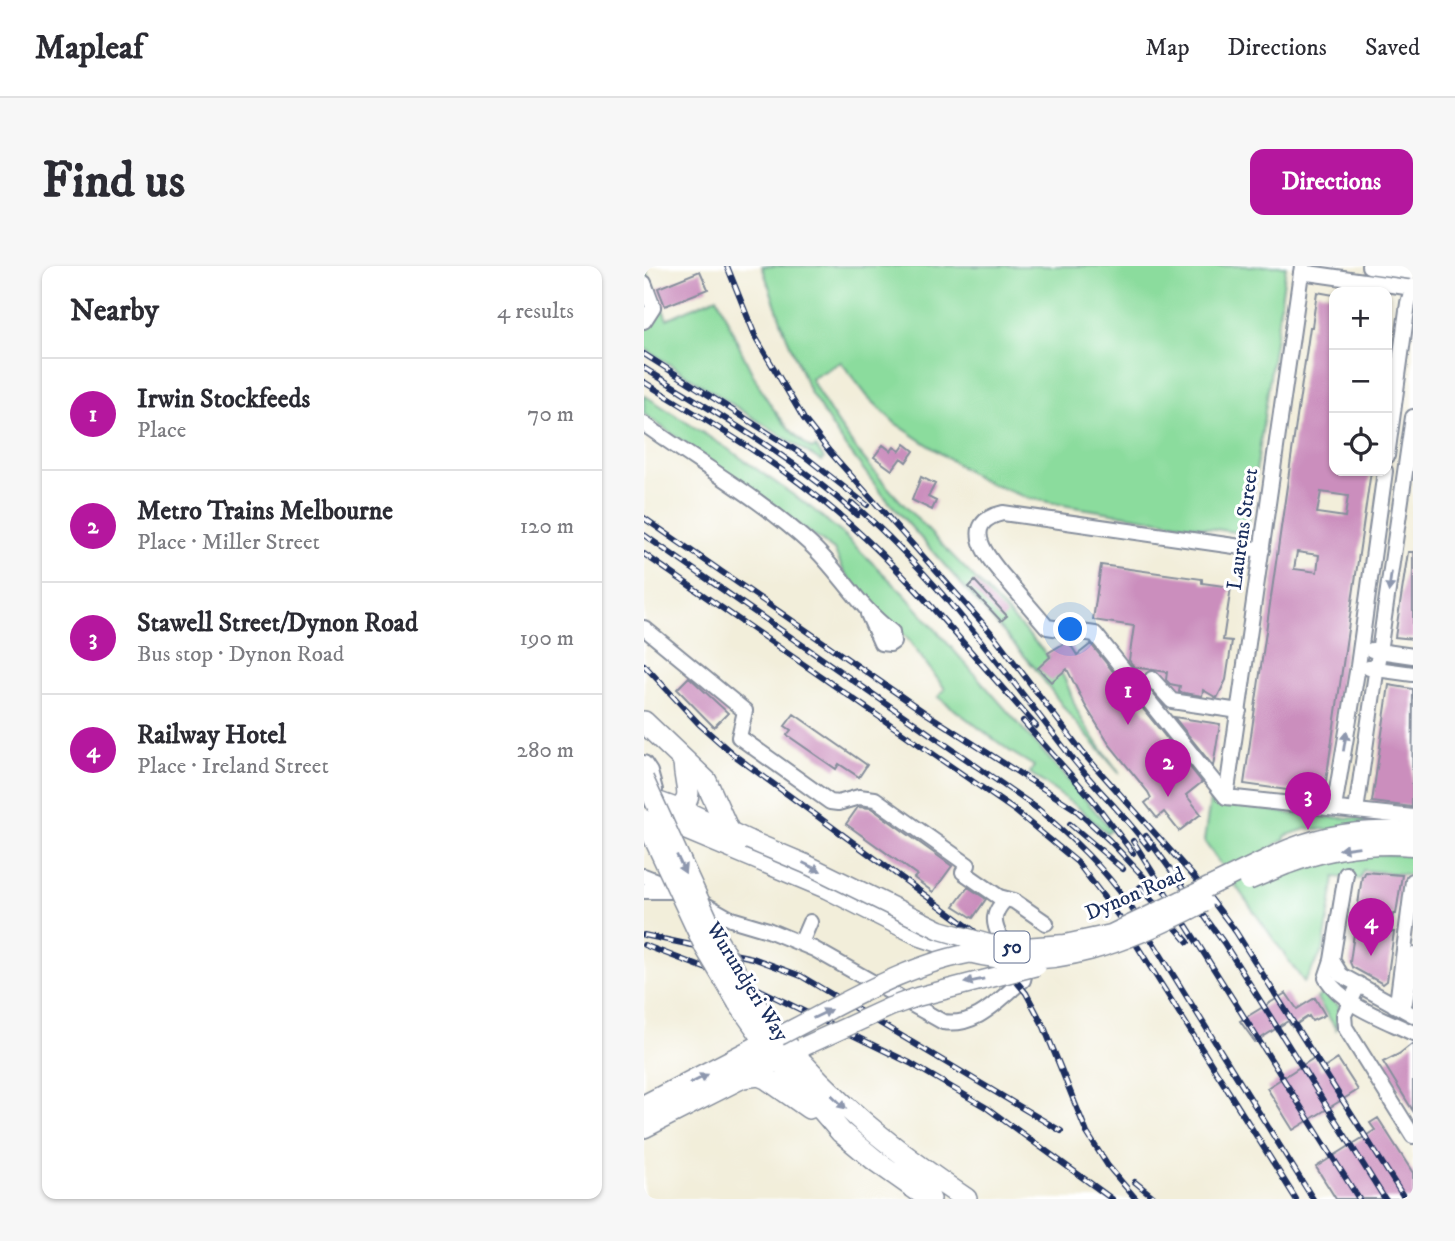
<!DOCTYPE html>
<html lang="en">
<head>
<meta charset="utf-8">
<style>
  body { margin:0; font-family:"IM FELL DW Pica",serif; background:#f7f7f7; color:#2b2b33 }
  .controls { position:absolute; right:21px; top:21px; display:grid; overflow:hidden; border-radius:14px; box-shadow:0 2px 5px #0004 }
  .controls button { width:63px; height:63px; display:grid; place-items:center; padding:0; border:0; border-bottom:2px solid #e1e1e2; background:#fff; color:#2b2b33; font:35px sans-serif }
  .you { position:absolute; left:427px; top:364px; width:24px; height:24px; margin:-18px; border:5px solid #fff; border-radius:50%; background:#1a73e8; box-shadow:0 0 0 10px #1a73e833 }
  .badge { display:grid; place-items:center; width:46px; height:46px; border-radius:50%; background:#b5179e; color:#fff; font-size:23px; font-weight:700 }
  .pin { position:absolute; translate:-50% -58px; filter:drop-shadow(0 2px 4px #0008) }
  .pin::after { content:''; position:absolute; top:37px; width:24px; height:21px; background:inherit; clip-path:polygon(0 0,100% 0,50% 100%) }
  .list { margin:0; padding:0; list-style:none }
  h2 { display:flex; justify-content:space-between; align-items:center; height:91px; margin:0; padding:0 28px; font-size:30px }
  h2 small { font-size:23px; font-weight:400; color:#7c7c81 }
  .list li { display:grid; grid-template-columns:46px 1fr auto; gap:21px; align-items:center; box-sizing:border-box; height:112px; padding:0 28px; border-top:2px solid #e1e1e2 }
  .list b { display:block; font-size:26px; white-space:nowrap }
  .list p { margin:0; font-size:23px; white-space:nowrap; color:#7c7c81 }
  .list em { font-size:23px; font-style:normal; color:#7c7c81 }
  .icon { flex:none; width:38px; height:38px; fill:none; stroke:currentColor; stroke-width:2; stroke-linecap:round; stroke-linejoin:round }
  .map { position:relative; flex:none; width:769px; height:933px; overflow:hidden; border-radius:14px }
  header { display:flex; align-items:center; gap:42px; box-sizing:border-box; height:98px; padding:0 35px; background:#fff; border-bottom:2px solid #e1e1e2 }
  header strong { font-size:33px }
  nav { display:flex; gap:38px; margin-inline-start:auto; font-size:24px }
  .intro { display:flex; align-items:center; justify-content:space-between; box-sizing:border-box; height:168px; padding:0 42px }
  h1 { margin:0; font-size:49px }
  .button { padding:18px 32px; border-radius:14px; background:#b5179e; color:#fff; font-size:24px; font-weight:700 }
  main { display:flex; gap:42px; padding:0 42px }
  aside { flex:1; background:#fff; border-radius:14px; box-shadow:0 2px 5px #0004 }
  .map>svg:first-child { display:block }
  .green { fill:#8bdc9d; stroke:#53867e; stroke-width:2 }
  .building { fill:#cb8ebd; fill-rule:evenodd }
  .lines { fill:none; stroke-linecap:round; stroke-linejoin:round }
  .minor-casing { stroke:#868e9c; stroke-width:18 }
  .major-casing { stroke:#868e9c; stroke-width:21 }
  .highway-casing { stroke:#868e9c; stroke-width:24 }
  .minor { stroke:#fff; stroke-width:14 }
  .major { stroke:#fff; stroke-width:18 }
  .highway { stroke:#fff; stroke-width:21 }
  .rail-casing { stroke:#1b2f5e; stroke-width:6 }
  .rail { stroke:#fff; stroke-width:3.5; stroke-dasharray:10; stroke-linecap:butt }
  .major-bridge-casing { stroke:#868e9c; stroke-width:21; stroke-linecap:butt }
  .major-bridge { stroke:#fff; stroke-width:18 }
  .oneway { fill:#8d97ae }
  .labels { text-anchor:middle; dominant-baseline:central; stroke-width:6; stroke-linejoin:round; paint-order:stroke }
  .shield { fill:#fff; stroke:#5f6d8e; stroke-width:2 }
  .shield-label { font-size:19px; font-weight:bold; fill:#1b2f5e }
  .street-label { font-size:21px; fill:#1b2f5e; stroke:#fff }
</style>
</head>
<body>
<header>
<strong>Mapleaf</strong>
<nav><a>Map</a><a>Directions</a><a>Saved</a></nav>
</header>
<div class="intro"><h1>Find us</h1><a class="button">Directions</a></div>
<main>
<aside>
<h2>Nearby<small>4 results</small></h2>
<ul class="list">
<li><span class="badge">1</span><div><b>Irwin Stockfeeds</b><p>Place</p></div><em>70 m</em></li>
<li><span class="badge">2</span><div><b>Metro Trains Melbourne</b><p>Place · Miller Street</p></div><em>120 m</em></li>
<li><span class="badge">3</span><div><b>Stawell Street/Dynon Road</b><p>Bus stop · Dynon Road</p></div><em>190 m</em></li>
<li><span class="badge">4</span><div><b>Railway Hotel</b><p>Place · Ireland Street</p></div><em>280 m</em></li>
</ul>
</aside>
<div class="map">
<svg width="769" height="933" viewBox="0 0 769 933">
  <rect width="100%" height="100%" fill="#fff"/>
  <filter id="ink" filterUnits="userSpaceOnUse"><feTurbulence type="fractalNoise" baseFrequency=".0143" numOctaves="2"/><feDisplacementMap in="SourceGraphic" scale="14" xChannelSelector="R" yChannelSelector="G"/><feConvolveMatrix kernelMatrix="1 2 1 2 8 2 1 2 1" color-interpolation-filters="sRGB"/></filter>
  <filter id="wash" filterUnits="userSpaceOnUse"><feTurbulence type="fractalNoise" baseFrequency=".00686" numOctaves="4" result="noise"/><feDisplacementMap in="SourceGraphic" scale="28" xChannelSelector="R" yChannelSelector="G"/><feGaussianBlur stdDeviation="1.57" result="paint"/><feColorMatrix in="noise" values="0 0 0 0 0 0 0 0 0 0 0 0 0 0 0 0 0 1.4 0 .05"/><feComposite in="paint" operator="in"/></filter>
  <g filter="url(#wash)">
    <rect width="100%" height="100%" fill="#f2eeda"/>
    <path class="green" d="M0,0L23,53L73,31C98,85 119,146 167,183L172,181L180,193L177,195L0,82Z
      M118,0H642L603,268L424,240L384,232L337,214L251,157L224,131L197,96L167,113C214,203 293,271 361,344C380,365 402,385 418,408C426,421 429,438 437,452C448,471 463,490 476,508L426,450L390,401L239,229L194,170L166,126L142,69Z
      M0,129L87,185L165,240L199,268L261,329L468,564L463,567L436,543L386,507L390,500L367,486L294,431L301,423L263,372L235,347L200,306L190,284L0,148Z
      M566,535L668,551L743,553L742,557L685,564L664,562L641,570V573L629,580L649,606L721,588L769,589V609L719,604L716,613L691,611L679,685L660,716L560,575Z
      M678,728L695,740L692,763L673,732Z"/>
    <g id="blocks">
      <path class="building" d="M56,5L64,23L21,40L14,22Z
        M673,26L690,29V205H727L680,529L600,518L666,61H668ZM677,226L704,230L701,251L673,247ZM653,286L675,289L673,306L650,303Z
        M261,178L270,185L262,196L257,192L248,204L230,191L239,179L247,185L250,181L256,185Z
        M277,211L291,218L284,231L292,235L288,244L268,234Z
        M764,286H769V373L751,371Z
        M457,299L558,313V317L587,321L579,374L588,375L582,414L573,432L559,424L558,430L535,426L536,420L526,418L522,414L523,406L490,401L485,394L490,360L449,354Z
        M331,315L363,350L357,355L325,321Z
        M424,375L433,389L447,378L558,516L542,529L557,548L535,565L520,546L513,552L501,537L507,532L504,526L465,478L441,439L423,403L407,416L394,402L406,391L404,387Z
        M45,411L84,447L70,461L33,423Z
        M745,419L769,423L768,541L728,536Z
        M150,448L223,499L215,511L195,498L192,503L143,469L147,464L141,460Z
        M530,451L576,458L569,500Z
        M214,541L227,542L308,600L289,626L270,612L273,609L202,558Z
        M721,606L758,609L752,648H749L747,666H750L743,715L739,718L708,701L706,696L718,610H720Z
        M324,621L342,633L329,652L310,640Z
        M642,727L653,743L671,732L681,749L668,755L665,750L648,761L644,755L611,776L596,755Z
        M769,777V845L739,796L755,788Z
        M670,792L677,804L694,793L714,824L649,864L623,822Z
        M734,852L769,907V933H692L672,901L731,864L726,857Z"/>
    </g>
  </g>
  <g filter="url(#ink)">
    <use href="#blocks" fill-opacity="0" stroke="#868e9c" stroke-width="2"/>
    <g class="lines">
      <g class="minor-casing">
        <path id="minor" d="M725,0L769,6
          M657,6L769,22
          M0,17L9,41L0,55
          M0,158C54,197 116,232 165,277C197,306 212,339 248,366L249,376L246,378L237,377L224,348
          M743,190L764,37L769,20
          M0,362L101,445L95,471L186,536L194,537L215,531L231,533L324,599L319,606L355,631L370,635L402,657
          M728,384L769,390
          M725,402L769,408
          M508,413L528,435L595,445
          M0,497L6,506L11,524
          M582,531L451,368L403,361C391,347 379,333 367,319C350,299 310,258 359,247L618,284
          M582,531L658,0
          M582,531L769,551
          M690,542L714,400L741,205
          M712,545L769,151
          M702,608L688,694L682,712C700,740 740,753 769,767
          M0,610L38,625
          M0,625H26
          M55,635L87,653L124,664L170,683L299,756C333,761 354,734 379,714L381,706
          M356,671C348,655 349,647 361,634
          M157,677L166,656
          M688,694L697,709L769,749
          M715,718L700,749L701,761L769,870
          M761,736L769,689
          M750,739L754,730L769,615"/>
      </g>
      <g class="major-casing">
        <path id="major" d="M0,530L47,547L105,574
          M10,551L182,623L277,671L325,687
          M633,588C675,568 723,562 769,566
          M642,599C683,583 725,576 769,580
          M108,732L135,770
          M93,737L121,777"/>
      </g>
      <g class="highway-casing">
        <path id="highway" d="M0,456L62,515L84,564
          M20,555C56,529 41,532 40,495
          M121,777L197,866L232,895L286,933
          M99,811L115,809L122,812L165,842
          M0,840L135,770C188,836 252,886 322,933
          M0,861L146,787"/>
      </g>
      <use href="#minor" class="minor"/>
      <use href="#major" class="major"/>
      <use href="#highway" class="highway"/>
      <g class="rail-casing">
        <path id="rail" d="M83,0L112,72L160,153L186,186L351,371L439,487L551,612L592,666L761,933
          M0,88L159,189L223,239
          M0,102C73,148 149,191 213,249
          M0,116C66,157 134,196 193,247C266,309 328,389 392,460
          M208,237C294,311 359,404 428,492C453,523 481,550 505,582
          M0,252L280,446L431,543L465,574L512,624
          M0,269L394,543C428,572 459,601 485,638L669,933
          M0,288L370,544L433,596L475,651L652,933
          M0,399L55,458L90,489L330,665L382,727L400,761L443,867L464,900L492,933
          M379,455L448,533L489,587
          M426,558L479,603
          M502,570L580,677L741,933
          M489,575L715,933
          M496,621L544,676
          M0,669L109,692L157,710L417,865
          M0,679L110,721L266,797L343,842L468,933
          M491,916L512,933"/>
      </g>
      <use href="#rail" class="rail"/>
      <g class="major-bridge-casing">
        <path id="major-bridge" d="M0,513L72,670L108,732
          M0,553L61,683L93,737
          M105,574L162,598L296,664L345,678L380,681L421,678L467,668L633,588
          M604,615L642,599
          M325,687C409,709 487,675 560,637
          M135,770C197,739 265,696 334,686
          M161,780L246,741L273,731L393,700"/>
      </g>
      <use href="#major-bridge" class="major-bridge"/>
    </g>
    <defs><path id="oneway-solid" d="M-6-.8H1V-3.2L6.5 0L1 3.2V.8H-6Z" transform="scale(1.75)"/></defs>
    <g class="oneway">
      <use href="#oneway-solid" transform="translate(746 316) rotate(98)"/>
      <use href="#oneway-solid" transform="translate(701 475) rotate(-81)"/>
      <use href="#oneway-solid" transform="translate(705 582) rotate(172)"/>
      <use href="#oneway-solid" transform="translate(37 598) rotate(65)"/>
      <use href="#oneway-solid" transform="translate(168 601) rotate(25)"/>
      <use href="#oneway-solid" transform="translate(330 715) rotate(168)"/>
      <use href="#oneway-solid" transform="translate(178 748) rotate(-26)"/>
      <use href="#oneway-solid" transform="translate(55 813) rotate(-27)"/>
      <use href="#oneway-solid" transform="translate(195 836) rotate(43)"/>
    </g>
  </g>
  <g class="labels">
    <rect class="shield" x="350.5" y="665.5" width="35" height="31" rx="5"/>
    <g class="shield-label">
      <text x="368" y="681">50</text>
    </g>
    <g class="street-label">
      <text transform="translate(599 263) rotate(-82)">Laurens Street</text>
      <text transform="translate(491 628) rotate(-23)">Dynon Road</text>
      <text transform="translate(103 716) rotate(58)">Wurundjeri Way</text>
    </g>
  </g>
</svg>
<div class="controls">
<button>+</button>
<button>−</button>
<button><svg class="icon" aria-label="locate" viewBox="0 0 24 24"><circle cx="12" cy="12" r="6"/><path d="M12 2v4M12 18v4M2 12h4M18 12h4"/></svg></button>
</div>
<div class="you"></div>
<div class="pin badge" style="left:484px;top:459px">1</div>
<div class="pin badge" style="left:524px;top:531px">2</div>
<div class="pin badge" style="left:664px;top:564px">3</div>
<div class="pin badge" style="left:727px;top:690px">4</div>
</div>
</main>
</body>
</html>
